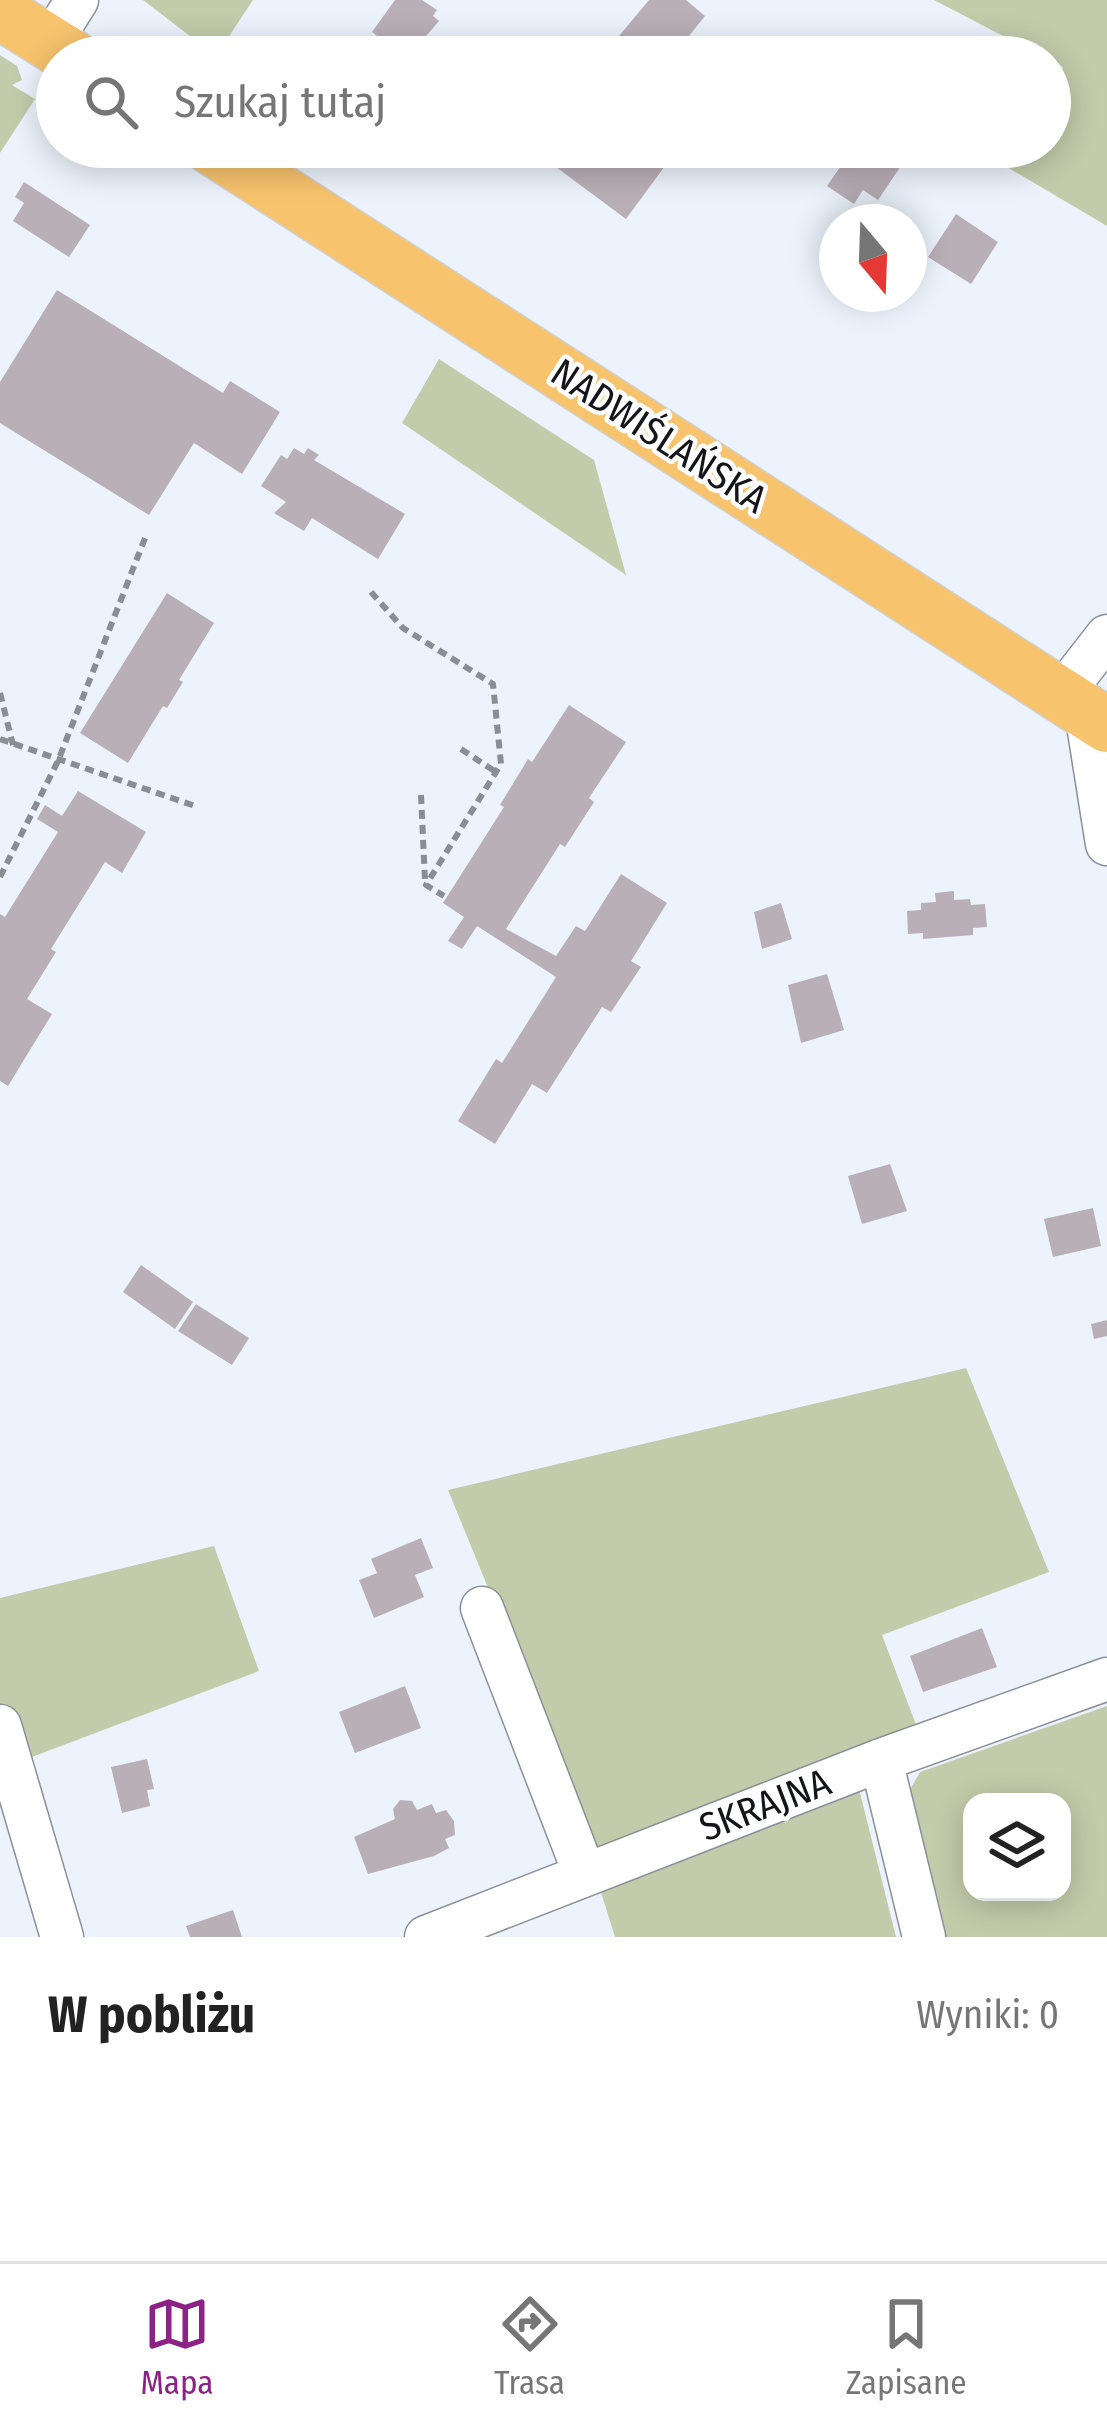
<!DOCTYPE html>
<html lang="pl">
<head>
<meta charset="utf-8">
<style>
  body { margin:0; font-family:"Fira Sans Condensed",sans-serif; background:#f2f2f2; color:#222 }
  .controls { position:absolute; right:36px; bottom:36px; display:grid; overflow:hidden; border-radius:24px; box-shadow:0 6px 30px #0003 }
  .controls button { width:108px; height:108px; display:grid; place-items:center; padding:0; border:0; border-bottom:3px solid #e0e0e0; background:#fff; color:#222; font:60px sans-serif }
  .compass { position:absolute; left:819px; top:204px; width:108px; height:108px; border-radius:50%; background:#fff; box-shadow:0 6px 30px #0003; rotate:161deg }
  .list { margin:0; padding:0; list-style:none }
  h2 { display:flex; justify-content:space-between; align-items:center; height:156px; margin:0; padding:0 48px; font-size:51px }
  h2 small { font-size:39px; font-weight:400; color:#767676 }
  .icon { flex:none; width:66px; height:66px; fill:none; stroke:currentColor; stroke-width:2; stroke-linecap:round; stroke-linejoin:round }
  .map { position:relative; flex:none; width:1107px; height:1937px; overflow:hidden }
  .search { position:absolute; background:#fff; box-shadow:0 6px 30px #0003; left:36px; right:36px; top:36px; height:132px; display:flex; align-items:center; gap:30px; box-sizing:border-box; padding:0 42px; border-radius:66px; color:#767676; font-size:45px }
  .sheet { height:324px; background:#fff }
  nav { display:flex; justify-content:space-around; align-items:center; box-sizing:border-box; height:168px; border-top:3px solid #e0e0e0; background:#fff; font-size:33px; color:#767676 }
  nav a { display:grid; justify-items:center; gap:6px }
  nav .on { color:#8d2286 }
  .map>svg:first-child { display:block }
  .green { fill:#c2ccaa; fill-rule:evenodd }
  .building { fill:#b9b0b7 }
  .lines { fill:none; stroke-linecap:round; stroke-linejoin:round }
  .minor-casing { stroke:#8a9099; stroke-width:45 }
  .major-casing { stroke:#d0d0d1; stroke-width:57 }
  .path { stroke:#898e95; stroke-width:6; stroke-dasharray:9 6; stroke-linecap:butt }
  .minor { stroke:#fff; stroke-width:42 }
  .major { stroke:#f7c36d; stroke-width:54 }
  .labels { text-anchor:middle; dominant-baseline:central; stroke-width:9; stroke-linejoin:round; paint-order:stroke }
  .street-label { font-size:39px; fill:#131519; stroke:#fff }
</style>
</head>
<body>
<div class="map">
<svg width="1107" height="1937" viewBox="0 0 1107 1937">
  <rect width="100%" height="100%" fill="#ecf3fc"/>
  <path class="green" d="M143,0H253L216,56Z
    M934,0H1107V226L997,161L1007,147H1050V86L1063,67Z
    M0,55L17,66L22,80L12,85L35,99L0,153Z
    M439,359L594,460L626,575L402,423Z
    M966,1368L1049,1572L882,1635L918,1730L596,1851L448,1490Z
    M214,1546L259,1671L16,1763L0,1707V1598Z
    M1107,1706V1937H937L903,1802L920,1772ZM972,1802H1062V1892H972Z
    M859,1789L896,1937H615L599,1886Z"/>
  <path class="building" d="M395,0H422L437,10L433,16L439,21L408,57H387L378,50L384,41L372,32Z
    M649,0H686L705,16L672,57H619L609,48Z
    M529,147H662L673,155L626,219Z
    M767,147H809L796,167Z
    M854,147H886L905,160L878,200L863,190L854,204L827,186Z
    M24,182L90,225L69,257L13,221L24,203L15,197Z
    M956,214L998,242L971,284L928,257Z
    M57,290L223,393L230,381L280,412L242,474L194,443L149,515L0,423V382Z
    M294,448L304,454L308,448L319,455L314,460L405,514L378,559L312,518L304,531L274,513L286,502L261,486L281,455L287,459Z
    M167,593L214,623L179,680L183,682L167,708L163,706L128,763L80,733Z
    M569,705L626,742L589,798L594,802L565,847L560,844L506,929L556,956L576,926L585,931L621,874L667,903L631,961L641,967L611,1012L602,1007L547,1093L532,1084L495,1144L458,1121L496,1059L502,1063L556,977L477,926L462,949L448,941L464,917L443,903L504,807L500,805L528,759L532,762Z
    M78,791L146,832L122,873L105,862L51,949L56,952L27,999L52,1014L8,1086L0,1081V914L5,917L58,832L37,819L45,805L62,816Z
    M954,891V900L970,899L971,905L985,904L987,927L973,928V935L923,939V933L908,934L907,911L921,910V903L936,902L935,893Z
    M781,903L792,939L762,949L754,912Z
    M827,974L844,1030L801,1043L788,985Z
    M890,1164L907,1211L862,1224L848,1176Z
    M1093,1208L1101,1246L1053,1257L1044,1219Z
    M141,1265L193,1302L175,1329L123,1292Z
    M196,1304L249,1338L232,1365L178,1331Z
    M1107,1320V1336L1094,1339L1091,1324Z
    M421,1538L433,1568L415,1575L424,1597L374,1618L359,1580L377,1573L371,1559Z
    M982,1628L997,1667L923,1692L910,1656Z
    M405,1686L421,1728L355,1753L339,1712Z
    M147,1759L154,1789L147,1790L150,1806L122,1813L111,1767Z
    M400,1800L412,1801L417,1810L432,1804L436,1813L446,1810L454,1821L455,1835L445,1839L449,1848L434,1856L368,1874L354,1837L395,1819L393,1809Z
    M233,1910L242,1937H190L186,1926Z"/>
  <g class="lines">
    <g class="minor-casing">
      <path id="minor" d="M50,43L77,0
        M1061,695L1107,636
        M1086,712L1107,844
        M482,1608L585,1875
        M0,1726L62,1937
        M881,1760L924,1937
        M426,1937L881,1760L1107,1679"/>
    </g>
    <g class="major-casing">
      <path id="major" d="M0,12L72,57
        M211,147L1107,725"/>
    </g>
    <path class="path" d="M371,592L403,628L493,684L501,764L426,885L444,896
      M0,693L13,745
      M0,739L198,807
      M461,749L496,772
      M421,795L425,881
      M0,877L58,761L147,533"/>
    <use href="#minor" class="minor"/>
    <use href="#major" class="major"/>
  </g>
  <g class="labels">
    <g class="street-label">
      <text transform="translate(659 436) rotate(33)">NADWIŚLAŃSKA</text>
      <text transform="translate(765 1805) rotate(-21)">SKRAJNA</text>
    </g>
  </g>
</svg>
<div class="controls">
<button><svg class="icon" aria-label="layers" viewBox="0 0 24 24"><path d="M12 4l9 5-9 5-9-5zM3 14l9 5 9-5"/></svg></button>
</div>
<svg class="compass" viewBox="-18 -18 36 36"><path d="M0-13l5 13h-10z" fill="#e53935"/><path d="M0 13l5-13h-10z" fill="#767676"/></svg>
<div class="search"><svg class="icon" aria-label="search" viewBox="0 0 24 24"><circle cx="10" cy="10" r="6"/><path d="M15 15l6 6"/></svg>Szukaj tutaj</div>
</div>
<section class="sheet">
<h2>W pobliżu<small>Wyniki: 0</small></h2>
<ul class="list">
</ul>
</section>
<nav>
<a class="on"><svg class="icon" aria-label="map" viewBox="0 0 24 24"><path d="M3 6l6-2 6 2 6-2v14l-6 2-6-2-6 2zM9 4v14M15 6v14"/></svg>Mapa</a>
<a><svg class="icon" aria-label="directions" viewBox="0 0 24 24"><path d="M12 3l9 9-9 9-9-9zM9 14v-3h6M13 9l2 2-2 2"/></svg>Trasa</a>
<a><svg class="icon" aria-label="saved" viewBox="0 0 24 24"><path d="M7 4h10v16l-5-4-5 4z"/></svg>Zapisane</a>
</nav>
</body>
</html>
